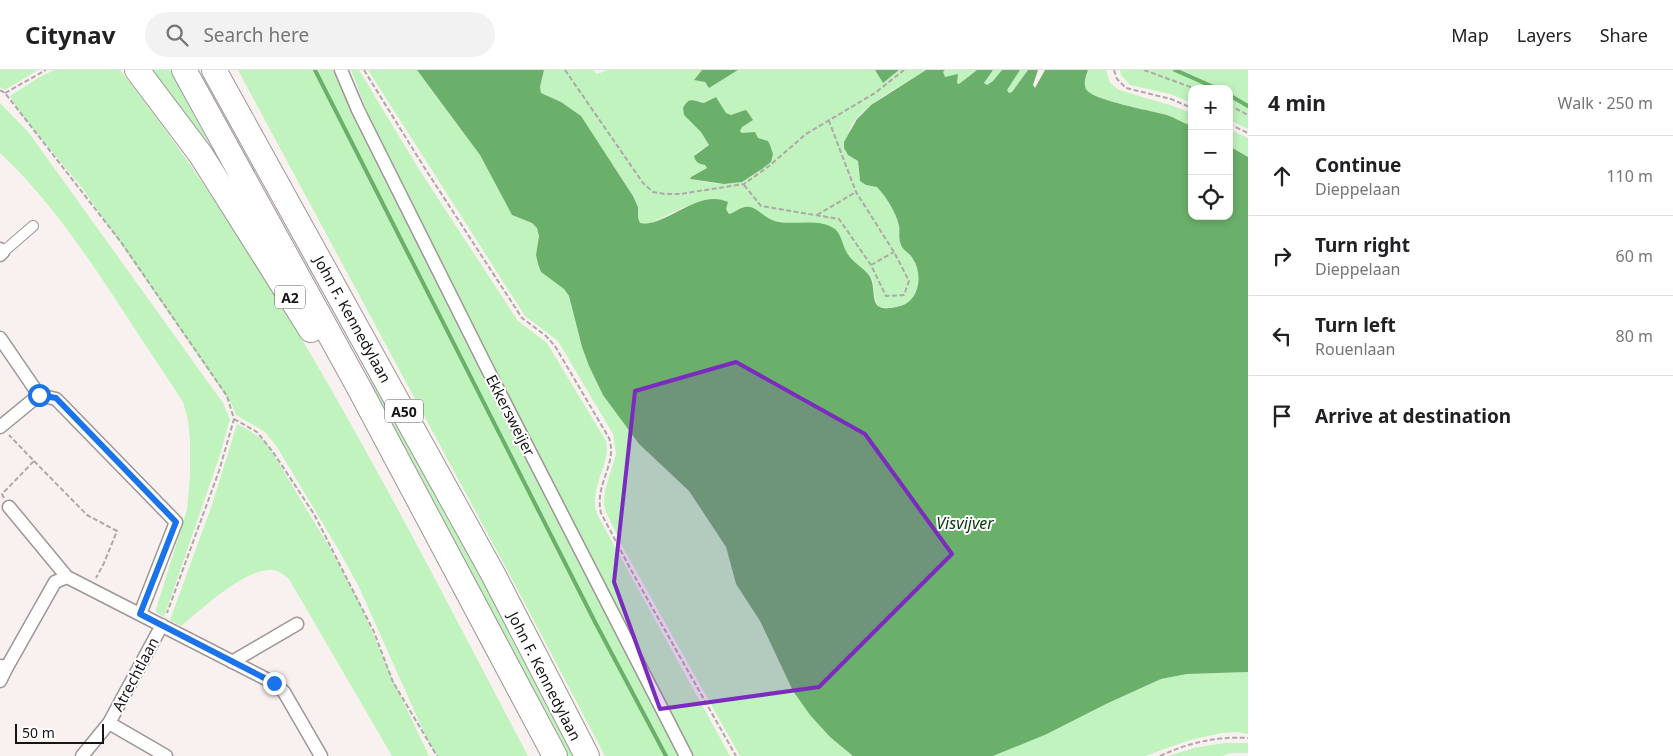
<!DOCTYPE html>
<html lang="en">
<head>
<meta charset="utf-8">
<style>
  body { margin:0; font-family:"Noto Sans",sans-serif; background:#f2f2f2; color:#202124 }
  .controls { position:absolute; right:15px; top:15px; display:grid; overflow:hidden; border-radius:10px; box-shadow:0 2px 8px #0003 }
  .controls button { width:45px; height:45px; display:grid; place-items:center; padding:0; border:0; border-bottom:1px solid #e0e0e0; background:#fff; color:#202124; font:25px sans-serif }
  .scale { position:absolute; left:15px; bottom:12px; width:89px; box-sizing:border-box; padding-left:5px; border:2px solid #171414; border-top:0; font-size:14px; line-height:18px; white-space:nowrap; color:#171414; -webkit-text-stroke:4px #fff; paint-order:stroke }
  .stop { position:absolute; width:15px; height:15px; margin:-11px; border:4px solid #1a73e8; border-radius:50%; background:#fff }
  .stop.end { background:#1a73e8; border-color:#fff; box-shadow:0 1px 5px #0008 }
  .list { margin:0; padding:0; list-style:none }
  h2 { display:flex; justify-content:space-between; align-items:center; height:65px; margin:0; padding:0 20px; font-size:21px }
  h2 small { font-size:16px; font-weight:400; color:#757577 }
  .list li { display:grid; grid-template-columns:32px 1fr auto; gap:15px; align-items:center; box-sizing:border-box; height:80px; padding:0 20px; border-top:1px solid #e0e0e0 }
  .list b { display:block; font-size:19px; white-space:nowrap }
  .list p { margin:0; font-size:16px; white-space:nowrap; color:#757577 }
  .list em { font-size:16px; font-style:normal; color:#757577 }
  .icon { flex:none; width:28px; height:28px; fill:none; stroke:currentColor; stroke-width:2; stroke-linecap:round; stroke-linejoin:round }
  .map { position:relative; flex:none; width:1248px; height:686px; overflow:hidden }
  header { display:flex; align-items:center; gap:30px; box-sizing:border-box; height:70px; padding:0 25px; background:#fff; border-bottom:1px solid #e0e0e0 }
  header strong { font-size:24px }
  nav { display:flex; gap:28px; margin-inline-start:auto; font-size:18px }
  .search { width:350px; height:45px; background:#f2f2f2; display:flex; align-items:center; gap:12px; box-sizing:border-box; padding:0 18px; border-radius:28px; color:#757577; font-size:19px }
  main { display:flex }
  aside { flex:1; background:#fff }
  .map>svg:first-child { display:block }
  .green { fill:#c0f3be; fill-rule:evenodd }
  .water { fill:#6bb06a }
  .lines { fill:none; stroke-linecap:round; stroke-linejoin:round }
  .stream { stroke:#6bb06a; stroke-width:4 }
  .pedestrian-casing { stroke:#9e9696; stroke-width:12 }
  .minor-casing { stroke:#9e9696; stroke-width:15 }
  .motorway-casing { stroke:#9e9696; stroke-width:26 }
  .path { stroke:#afa8a8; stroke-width:2; stroke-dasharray:5 2.5; stroke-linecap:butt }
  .pedestrian { stroke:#fff; stroke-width:10 }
  .minor { stroke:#fff; stroke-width:12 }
  .motorway { stroke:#fff; stroke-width:24 }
  .route { stroke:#1a73e8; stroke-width:6 }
  .marked { fill:#7b2cbf; fill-opacity:0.2; stroke:#7b2cbf; stroke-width:4; stroke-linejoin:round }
  .labels { text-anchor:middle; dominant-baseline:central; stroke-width:4; stroke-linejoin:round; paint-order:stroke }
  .shield { fill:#fff; stroke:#5d5a5a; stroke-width:1 }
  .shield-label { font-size:14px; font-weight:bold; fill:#171414 }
  .street-label { font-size:15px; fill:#171414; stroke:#fff }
  .water-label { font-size:16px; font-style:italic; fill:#043707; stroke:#fff }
</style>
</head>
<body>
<header>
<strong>Citynav</strong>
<div class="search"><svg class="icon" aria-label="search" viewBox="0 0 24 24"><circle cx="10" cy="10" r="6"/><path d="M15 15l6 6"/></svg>Search here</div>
<nav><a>Map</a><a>Layers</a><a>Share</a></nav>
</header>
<main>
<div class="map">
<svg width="1248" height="686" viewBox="0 0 1248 686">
  <rect width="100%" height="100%" fill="#f9f1f0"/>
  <path class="green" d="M0,0H38L5,20L0,17Z
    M54,0H120C285,210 404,451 528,686H437L426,667L359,517L337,477L277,377L265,362L236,345L232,335L83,119L21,44L10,26L38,8Z
    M147,0H170L211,77L227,113Z
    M238,0H335L537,409L679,686H605L512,509Z
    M351,0H359L420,101L518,251L547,273L606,371C612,395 588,416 597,444L730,686H691L503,316L500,308L393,101L367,42Z
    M368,0H417L480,85L512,145L532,153L537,158L539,166L536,185L538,194L541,202L564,219L569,226L582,277L589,296L604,325L639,374L689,421L726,477L736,514L760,551L793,621L810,645L830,667L853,686H740L622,476L605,440L604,433L605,420L616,384L613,364L558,271L525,246Z
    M544,0H593L597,4L608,0H702L696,7L707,14L709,18L738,0H875L883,13L899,0H926C906,13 860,36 851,57C847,65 849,77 848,85L858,91L859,109L866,115L877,117C886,127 896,143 899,157C900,163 898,170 901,176C904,181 911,184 914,190C929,220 911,241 879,237C873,229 875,218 872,209C868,201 857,197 851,190C845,183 842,173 839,164L773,151C763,146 755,136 744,137C739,138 734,142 729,144L726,139L707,130L682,138L651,153H640L638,148V137L633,126L613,95L561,32L541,23L540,17ZM716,27L726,43L731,45L745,40L742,57L740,59L742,63H751L758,68L768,71L770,75L771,92C742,117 726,117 690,109L691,107L707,98L695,84L709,75L702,62L684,45L694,30L704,33Z
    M945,0H977L959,14L957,13V10L943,6L942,2Z
    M993,0H1002L993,11L987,15H984L985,11Z
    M1020,0H1028L1012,22L1009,23L1006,20Z
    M1088,0H1106L1110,13L1119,20L1170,35L1192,43V56C1183,53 1175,48 1167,45C1153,41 1091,30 1086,19C1083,12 1086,6 1088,0Z
    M1120,0H1248V59L1229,50V19H1192V33L1170,24L1130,15L1121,5Z
    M0,33L29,63L223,333L230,349L220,385L164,547L156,542V539L187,440L190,406V370L188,350L183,332C161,298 138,264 116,230C81,177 46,126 0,83Z
    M1229,59L1248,68V87L1229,76Z
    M368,304L490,520L576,686H563L382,345Z
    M237,354L247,359L266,372L331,480L360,534L394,612L429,686H392L289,509C283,504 276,499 268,500C241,502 202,539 181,556L170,550L212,435Z
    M1248,602V664L1236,662L1222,663L1190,670L1145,686H993L1047,664L1106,634L1161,609L1187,604Z
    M1224,673H1248V683H1230L1222,686H1168L1194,678Z"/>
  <path class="water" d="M417,0H544L540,17L541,23L561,32L581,46L633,126L638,137V148L640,153C665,158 698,118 728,132L726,139L729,144C736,142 742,135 750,137C760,139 765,150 779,152C796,155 820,148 835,159C841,164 842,173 845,179C850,191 860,195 868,204C876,212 871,230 878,236C883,240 894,238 900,236C920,231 923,204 913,189C910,183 903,181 901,175C898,169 900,162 899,156C896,142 886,127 877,117L866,115L860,111L858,91L848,85L844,78V72L857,49L871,35L926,0H945L943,2L945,7L958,4L957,13L959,14L977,0H993L984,13L987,15L993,11L1002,0H1020L1007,20L1009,23L1012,22L1028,0H1038L1033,15L1035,18L1045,0H1088C1086,6 1083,12 1086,19C1091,30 1153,41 1167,45C1175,48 1183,53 1192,56V146H1229V76L1248,87V602L1187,604L1161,609L1106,634L1047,664L993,686H853L830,667L810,645L793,621L760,551L736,514L726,477L689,421L639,374L603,325L589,296L582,277L569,226L564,219L541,202L538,194L536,185L539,166L537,158L532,153L512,145L480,85Z
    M702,0H738L709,18L705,12L694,10Z
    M875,0H899L883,13Z
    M716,27L726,43L731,45L745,40L747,41L753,50L742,57L740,61L742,63L755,62L758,68L768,71L770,75L773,84L771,92L762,99L742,112L724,114L690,109L691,107L707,98L705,95C699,94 695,92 694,86L709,75L701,62L684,45L683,38C689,26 694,31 704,33Z"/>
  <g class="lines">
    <path class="stream" d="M315,0L595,552L666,686
      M1175,0L1218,19
      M1229,25L1248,36"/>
    <g class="pedestrian-casing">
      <path id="pedestrian" d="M3,182L33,156"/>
    </g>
    <g class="minor-casing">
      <path id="minor" d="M341,0L358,40L489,302L686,686
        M0,179L3,182L0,185
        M0,268L39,325L0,357
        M39,325L56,329L176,452L140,544
        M9,437L67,507
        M232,592L297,554
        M0,596L7,597L55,512L67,507L274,613L284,622L321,686
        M0,611L7,597
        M109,653L166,686
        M82,686L109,653L162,555"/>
    </g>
    <g class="motorway-casing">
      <path id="motorway" d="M137,0L201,85L311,260
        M184,0L358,316L555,686
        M214,0L493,504L587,686"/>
    </g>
    <path class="path" d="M364,0L424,97L522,248L546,266L555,276L609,368C618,394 594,414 601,443L631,500L736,686
      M565,0L643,113L653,122L665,124H680L744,114L769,96L806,64L875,23L904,0
      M1114,0L1117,9L1126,18L1171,29L1192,38
      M1144,0L1196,19
      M0,20L5,23L121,172L227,326L234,349L219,401L167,543
      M5,23L46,0
      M1229,35L1248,45
      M1229,54L1248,63
      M744,115L761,136L839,149L871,195L886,226L904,225L909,211L894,182L856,122L829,51
      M817,145L856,122
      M871,195L894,182
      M234,349L257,362L273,382L314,444L374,562L393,612L437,686
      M34,391L87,445L117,461L104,493L96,508
      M4,428L2,424L34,391L9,365
      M1160,686C1188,673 1216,666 1248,668"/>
    <use href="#pedestrian" class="pedestrian"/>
    <use href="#minor" class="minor"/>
    <use href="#motorway" class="motorway"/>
  </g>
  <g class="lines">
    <path class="route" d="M39,325L56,328L176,452L140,544L274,613"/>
  </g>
  <path class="marked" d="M736,292L865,364L952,484L819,617L660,639L614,512L635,321Z"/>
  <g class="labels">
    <g class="shield">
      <rect x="275" y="215.5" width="30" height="23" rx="4"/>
      <rect x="385" y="329.5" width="38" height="23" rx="4"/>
    </g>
    <g class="shield-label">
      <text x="290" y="227">A2</text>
      <text x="404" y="341">A50</text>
    </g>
    <g class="street-label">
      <text transform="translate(353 249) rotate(61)">John F. Kennedylaan</text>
      <text transform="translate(511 345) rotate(63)">Ekkersweijer</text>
      <text transform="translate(135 604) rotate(-62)">Atrechtlaan</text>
      <text transform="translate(545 606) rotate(63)">John F. Kennedylaan</text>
    </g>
    <g class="water-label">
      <text x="965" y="453">Visvijver</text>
    </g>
  </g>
</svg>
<div class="controls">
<button>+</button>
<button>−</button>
<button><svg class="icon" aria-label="locate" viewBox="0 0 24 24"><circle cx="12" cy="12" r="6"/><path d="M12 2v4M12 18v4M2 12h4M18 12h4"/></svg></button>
</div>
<div class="scale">50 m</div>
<div class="stop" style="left:39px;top:325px"></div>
<div class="stop end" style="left:274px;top:613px"></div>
</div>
<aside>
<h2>4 min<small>Walk · 250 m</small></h2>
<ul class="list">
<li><svg class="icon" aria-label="ahead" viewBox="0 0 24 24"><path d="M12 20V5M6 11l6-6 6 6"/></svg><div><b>Continue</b><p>Dieppelaan</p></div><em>110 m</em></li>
<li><svg class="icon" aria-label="right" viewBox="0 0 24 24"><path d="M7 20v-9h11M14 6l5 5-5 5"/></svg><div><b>Turn right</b><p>Dieppelaan</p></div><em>60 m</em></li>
<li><svg class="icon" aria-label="left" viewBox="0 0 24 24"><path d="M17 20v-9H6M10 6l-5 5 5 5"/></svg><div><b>Turn left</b><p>Rouenlaan</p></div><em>80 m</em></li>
<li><svg class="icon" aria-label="arrive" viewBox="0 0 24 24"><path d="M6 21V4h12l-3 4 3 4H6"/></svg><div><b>Arrive at destination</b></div></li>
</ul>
</aside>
</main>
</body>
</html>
